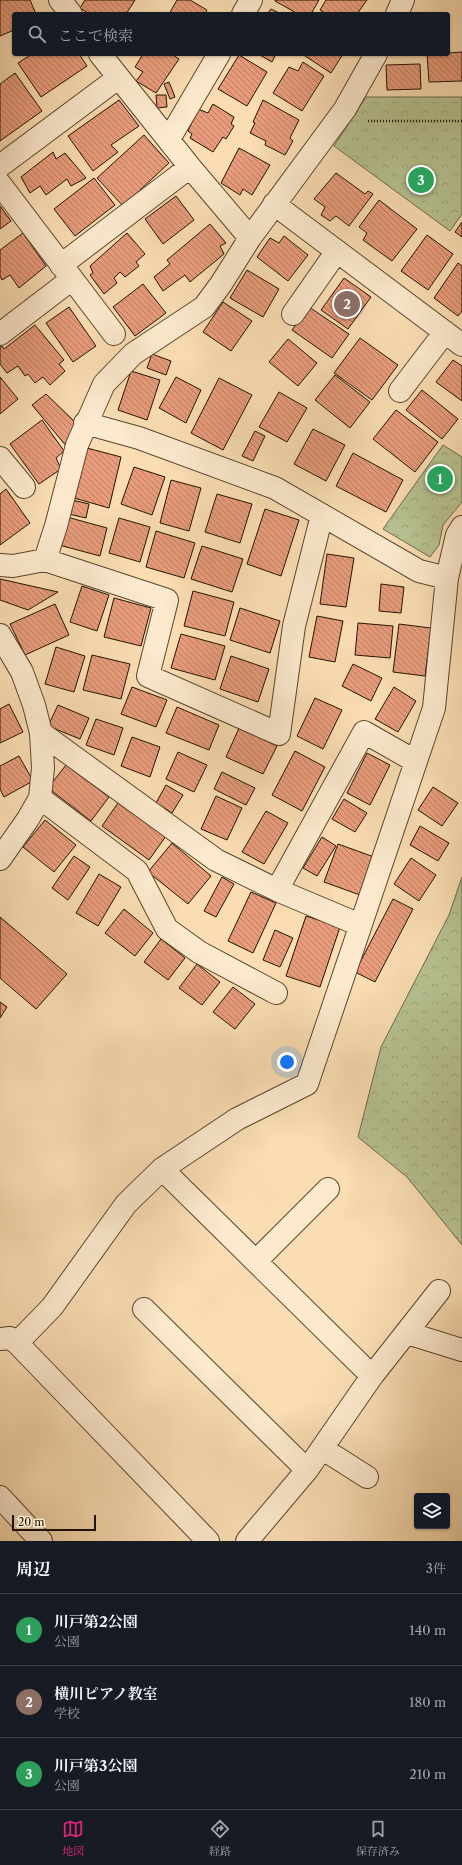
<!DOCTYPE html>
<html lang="ja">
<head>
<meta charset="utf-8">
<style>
  body { margin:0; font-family:"Libre Caslon Text","Noto Serif JP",serif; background:#242831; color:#f1f3f6 }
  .controls { position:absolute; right:12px; bottom:12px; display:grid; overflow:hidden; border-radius:4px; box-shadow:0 1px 3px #0004 }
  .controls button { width:36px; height:36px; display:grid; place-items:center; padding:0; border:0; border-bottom:1px solid #363941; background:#171b24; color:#f1f3f6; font:20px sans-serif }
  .scale { position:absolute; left:12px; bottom:10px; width:84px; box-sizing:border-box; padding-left:4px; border:2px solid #221301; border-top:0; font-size:11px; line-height:14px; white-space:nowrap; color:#221301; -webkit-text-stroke:3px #fce9ce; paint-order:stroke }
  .you { position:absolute; left:287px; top:1062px; width:14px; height:14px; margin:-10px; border:3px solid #fff; border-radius:50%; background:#1a73e8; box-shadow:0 0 0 6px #1a73e833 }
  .badge { display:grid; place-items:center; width:26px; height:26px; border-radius:50%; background:#db2777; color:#fff; font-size:13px; font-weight:700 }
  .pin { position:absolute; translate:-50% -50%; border:2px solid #fff; box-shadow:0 1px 4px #0006 }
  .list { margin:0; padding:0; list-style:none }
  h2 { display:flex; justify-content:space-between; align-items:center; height:52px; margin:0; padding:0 16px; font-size:17px }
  h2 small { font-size:13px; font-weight:400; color:#9ea1a6 }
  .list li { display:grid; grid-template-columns:26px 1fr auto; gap:12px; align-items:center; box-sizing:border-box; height:72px; padding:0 16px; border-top:1px solid #363941 }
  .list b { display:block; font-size:15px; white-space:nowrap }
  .list p { margin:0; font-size:13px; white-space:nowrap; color:#9ea1a6 }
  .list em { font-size:13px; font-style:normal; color:#9ea1a6 }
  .icon { flex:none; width:22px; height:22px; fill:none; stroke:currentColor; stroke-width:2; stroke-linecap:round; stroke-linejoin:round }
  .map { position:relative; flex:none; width:462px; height:1541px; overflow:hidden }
  .search { position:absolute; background:#171b24; box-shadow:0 1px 3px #0004; left:12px; right:12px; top:12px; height:44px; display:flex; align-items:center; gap:10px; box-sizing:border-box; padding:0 14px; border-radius:4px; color:#9ea1a6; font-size:15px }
  .sheet { height:268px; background:#171b24 }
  nav { display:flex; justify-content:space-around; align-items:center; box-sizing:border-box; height:56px; border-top:1px solid #363941; background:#171b24; font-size:11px; color:#9ea1a6 }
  nav a { display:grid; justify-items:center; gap:2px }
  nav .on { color:#db2777 }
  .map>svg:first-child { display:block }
  .forest { fill:url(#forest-crowns); stroke:#6c6a4a }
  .building { fill:url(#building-back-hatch); stroke:#221301 }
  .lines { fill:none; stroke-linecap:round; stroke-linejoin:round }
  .minor-casing { stroke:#58462e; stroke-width:24 }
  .path { stroke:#221301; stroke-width:2.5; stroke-dasharray:1 2; stroke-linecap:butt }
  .minor { stroke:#fce9ce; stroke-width:22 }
</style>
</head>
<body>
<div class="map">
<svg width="462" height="1541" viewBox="0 0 462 1541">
  <defs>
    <pattern id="forest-crowns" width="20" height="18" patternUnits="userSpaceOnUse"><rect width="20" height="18" fill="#b7c292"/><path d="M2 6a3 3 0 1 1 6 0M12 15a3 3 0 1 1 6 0" fill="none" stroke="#9da67c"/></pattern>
    <pattern id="building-back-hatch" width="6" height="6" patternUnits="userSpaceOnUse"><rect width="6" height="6" fill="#e89c7b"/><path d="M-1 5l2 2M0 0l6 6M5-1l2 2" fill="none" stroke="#bc7e62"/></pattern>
  </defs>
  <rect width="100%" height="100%" fill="#faddb3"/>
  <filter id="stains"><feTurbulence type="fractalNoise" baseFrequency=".005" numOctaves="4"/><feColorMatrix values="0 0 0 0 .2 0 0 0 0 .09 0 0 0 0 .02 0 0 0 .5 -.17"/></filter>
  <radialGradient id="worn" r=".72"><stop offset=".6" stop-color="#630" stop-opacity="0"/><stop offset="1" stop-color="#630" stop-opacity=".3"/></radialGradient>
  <path class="forest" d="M366,97H462V214L450,231L334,146Z
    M443,445L462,457V502L443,525L439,545L430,557L383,529Z
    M462,877V1245L407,1177L358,1137L381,1047L449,915Z"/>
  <path class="building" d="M0,0H30L36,14H14V30L0,36Z
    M85,0H135L126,14H90L80,8Z
    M177,0H190L207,10L205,14H169Z
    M275,0H319L311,14H298L275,1Z
    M326,0H367L357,14H326L320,10Z
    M271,9L281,14H267Z
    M462,52V81L429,82L427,54H448V53Z
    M32,54H79L87,66L41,97L18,63Z
    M143,54H171L179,59L156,93L136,81L143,72L135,67Z
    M258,54H276L272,62Z
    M302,54H343L331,73Z
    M239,55L267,72L247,106L218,89Z
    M303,62L324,76L302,111L273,93L289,67L298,71Z
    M420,64L421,89L387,90L386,65Z
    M15,73L42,111L0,141V84Z
    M169,82L175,97L170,99L164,84Z
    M156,95H166L167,107L157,108Z
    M119,100L139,126L111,145L118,152L93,171L68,136Z
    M263,100L299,120L290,138L293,141L285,155L265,145L266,141L250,133L255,123L253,122Z
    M213,104L234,117L231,124L234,126L226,139L223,137L213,152L190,138L192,134L188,131L198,109L208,113Z
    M144,135L169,163L123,206L97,178Z
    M239,148L270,165L252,195L243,189L240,195L221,183Z
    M53,152L56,159L65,153L86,178L71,186L67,179L46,195L40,186L30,193L21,177Z
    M336,173L365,194L368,191L373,194L349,226L336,216L330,221L321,215L325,207L314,199Z
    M94,178L115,205L75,236L54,209Z
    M176,196L194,220L163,244L145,219Z
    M379,200L417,229L392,261L363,240L367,233L359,227Z
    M0,206L11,221L0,229Z
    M462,222V237L455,232Z
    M210,224L226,243L220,246L224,254L190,282L185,275L163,291L154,277L170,264L167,260Z
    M23,233L46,266L19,288L10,275L2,280L0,276V250Z
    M127,233L145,254L136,262L139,266L125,277L120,272L114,278L117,283L104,294L90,275L93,273L90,266Z
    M427,235L453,254L428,290L401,271Z
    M284,236L308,255L288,281L257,257L270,238L279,243Z
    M458,263L462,266V311L458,316L434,298Z
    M247,270L279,289L263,317L230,298Z
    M344,278L371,297L348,329L321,310Z
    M143,284L166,313L135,336L113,307Z
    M223,302L252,321L231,351L203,332Z
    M69,307L96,346L73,362L46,323Z
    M309,307L349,334L332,358L292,330Z
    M35,325L64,360L59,364L65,371L50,385L43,377L35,383L28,374L25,376L18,366L7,373L0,364V347L2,346L4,349Z
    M360,338L398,365L372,400L334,373Z
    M288,339L317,363L298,386L269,362Z
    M152,354L171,361L166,375L147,368Z
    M453,360L462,366V401L436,382Z
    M131,371L160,380L147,420L118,410Z
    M335,375L370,402L350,428L315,400Z
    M0,377L18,399L0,414Z
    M176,377L201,390L186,423L159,408Z
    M219,378L252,395L223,450L191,433Z
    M422,390L458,419L442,439L406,410Z
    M279,392L307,408L287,442L259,427Z
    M46,394L76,423L67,447L32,405Z
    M396,410L438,442L415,472L373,439Z
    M42,420L64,451L56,458L61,469L39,484L10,444Z
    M313,429L345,445L326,481L294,464Z
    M255,431L265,436L253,461L242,456Z
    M87,448L121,457L109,508L74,498Z
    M353,453L403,480L386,512L336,486Z
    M134,467L165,477L152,515L121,504Z
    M171,480L201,488L189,531L160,523Z
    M6,489L30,523L0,545V494Z
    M217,494L252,504L240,543L205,532Z
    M68,499L89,504L86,518L64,513Z
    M265,509L299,520L281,576L247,564Z
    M67,517L107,528L100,556L59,545Z
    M119,518L150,527L140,562L109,553Z
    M156,531L195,543L184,578L146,567Z
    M202,546L243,559L232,592L191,579Z
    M327,554L354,558L346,607L320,604Z
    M0,579L58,592L28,610L0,600Z
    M381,584L404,587L401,613L379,611Z
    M82,586L109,595L97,631L70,622Z
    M193,591L234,602L225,636L184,626Z
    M114,598L151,608L141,646L104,637Z
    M55,604L69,635L25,655L10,624Z
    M240,608L280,621L270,653L230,640Z
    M317,616L343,621L335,662L309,657Z
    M358,623L393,626L390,658L355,655Z
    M399,624L431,628L425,676L393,672Z
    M181,634L225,646L215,680L171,668Z
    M56,647L85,656L74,692L45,684Z
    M92,655L130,664L121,699L83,690Z
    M231,656L269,669L258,702L220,689Z
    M353,664L382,678L371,701L342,686Z
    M132,687L167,700L156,727L121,714Z
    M394,687L416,701L398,732L375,719Z
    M315,698L342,710L323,749L297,736Z
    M9,704L23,732L0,743V709Z
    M58,705L89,718L80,739L48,726Z
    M177,707L219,725L209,750L166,733Z
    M96,719L123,728L114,755L86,745Z
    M239,728L277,746L263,774L226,757Z
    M132,737L160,747L150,777L121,766Z
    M295,751L325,767L302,811L272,795Z
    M178,752L207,765L194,792L166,779Z
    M367,753L390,765L370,805L347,793Z
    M19,756L33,781L4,797L0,789V766Z
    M66,765L109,797L91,821L48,788Z
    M222,772L255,788L246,805L214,789Z
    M166,785L183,795L172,813L156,803Z
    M433,787L458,803L442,826L418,810Z
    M216,796L242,808L227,840L201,829Z
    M344,799L367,813L355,832L332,819Z
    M118,803L166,836L149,860L102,826Z
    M266,811L288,823L264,864L242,852Z
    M45,820L76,845L54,872L23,847Z
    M420,826L449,843L438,861L410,845Z
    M322,837L336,846L317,876L303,868Z
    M172,843L211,876L188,904L148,872Z
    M338,844L374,857L360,895L324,882Z
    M74,856L90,867L68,900L52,888Z
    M411,858L436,875L419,901L394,884Z
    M99,874L121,887L98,926L76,913Z
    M222,877L234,884L216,917L204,911Z
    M251,892L276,903L253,953L228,941Z
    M393,899L413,909L375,982L355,972Z
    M124,909L153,933L135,956L105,933Z
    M306,916L340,927L320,987L286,976Z
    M0,917L67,974L36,1009L0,978Z
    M275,930L293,938L280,967L263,960Z
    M161,939L185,958L168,980L144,962Z
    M197,964L220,982L202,1005L179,988Z
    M233,987L255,1004L235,1029L213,1012Z
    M0,1002L7,1007L0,1018Z"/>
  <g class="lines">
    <g class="minor-casing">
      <path id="minor" d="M60,0L71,14
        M243,14L251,0
        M397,14L403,0
        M100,54L190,167L250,238
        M169,139L219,54
        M0,166L118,78
        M0,184L114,334
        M274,204L462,345
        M61,265L190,167
        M293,314L337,251
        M0,334L72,279
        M400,391L445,332
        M85,423L139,438L275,488L419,571L447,578
        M0,458L24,487
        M45,560L167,600L148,676L279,734L294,626L322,515
        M0,565L13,566L45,560L56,526L77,445L104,384L133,354L204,307L221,284L250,238L345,109L376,54
        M0,635L22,672L34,705L41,733L43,768L40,798L28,819L0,859
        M41,733L216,860L277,890L360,925
        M40,798L137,871L167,929L199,952L276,993
        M277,890L364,732L415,761
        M162,1169L372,1376
        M257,1260L328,1189
        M144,1309L307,1470
        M407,1333L462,1350
        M0,1339L10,1338L17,1343L208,1541
        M17,1343L52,1307L126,1204L162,1169L237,1119L307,1084L434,708L447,578L457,535L462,527
        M323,1449L367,1477
        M0,1497L41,1541
        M247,1541L307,1470L372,1376L439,1291"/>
    </g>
    <path class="path" d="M368,121H462"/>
    <use href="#minor" class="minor"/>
  </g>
  <rect width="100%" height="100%" filter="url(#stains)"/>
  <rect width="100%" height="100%" fill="url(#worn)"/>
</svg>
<div class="controls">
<button><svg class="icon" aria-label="layers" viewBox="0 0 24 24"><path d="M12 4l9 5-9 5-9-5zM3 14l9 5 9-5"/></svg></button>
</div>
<div class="scale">20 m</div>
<div class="you"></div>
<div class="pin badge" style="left:440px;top:479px;background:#2e9e5b">1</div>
<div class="pin badge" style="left:347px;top:304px;background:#8d6e63">2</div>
<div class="pin badge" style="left:421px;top:180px;background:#2e9e5b">3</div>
<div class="search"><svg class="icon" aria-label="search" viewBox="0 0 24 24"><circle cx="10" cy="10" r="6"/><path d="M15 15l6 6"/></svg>ここで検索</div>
</div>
<section class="sheet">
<h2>周辺<small>3件</small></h2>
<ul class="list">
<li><span class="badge" style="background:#2e9e5b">1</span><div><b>川戸第2公園</b><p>公園</p></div><em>140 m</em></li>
<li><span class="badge" style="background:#8d6e63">2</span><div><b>横川ピアノ教室</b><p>学校</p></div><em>180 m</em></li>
<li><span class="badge" style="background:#2e9e5b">3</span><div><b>川戸第3公園</b><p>公園</p></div><em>210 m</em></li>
</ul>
</section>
<nav>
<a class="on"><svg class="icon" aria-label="map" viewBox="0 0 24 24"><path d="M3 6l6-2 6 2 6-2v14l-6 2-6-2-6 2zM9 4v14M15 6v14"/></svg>地図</a>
<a><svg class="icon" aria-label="directions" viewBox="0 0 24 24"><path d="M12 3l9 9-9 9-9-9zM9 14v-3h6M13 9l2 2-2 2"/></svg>経路</a>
<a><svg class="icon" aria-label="saved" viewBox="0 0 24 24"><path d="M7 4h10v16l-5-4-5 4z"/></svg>保存済み</a>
</nav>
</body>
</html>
